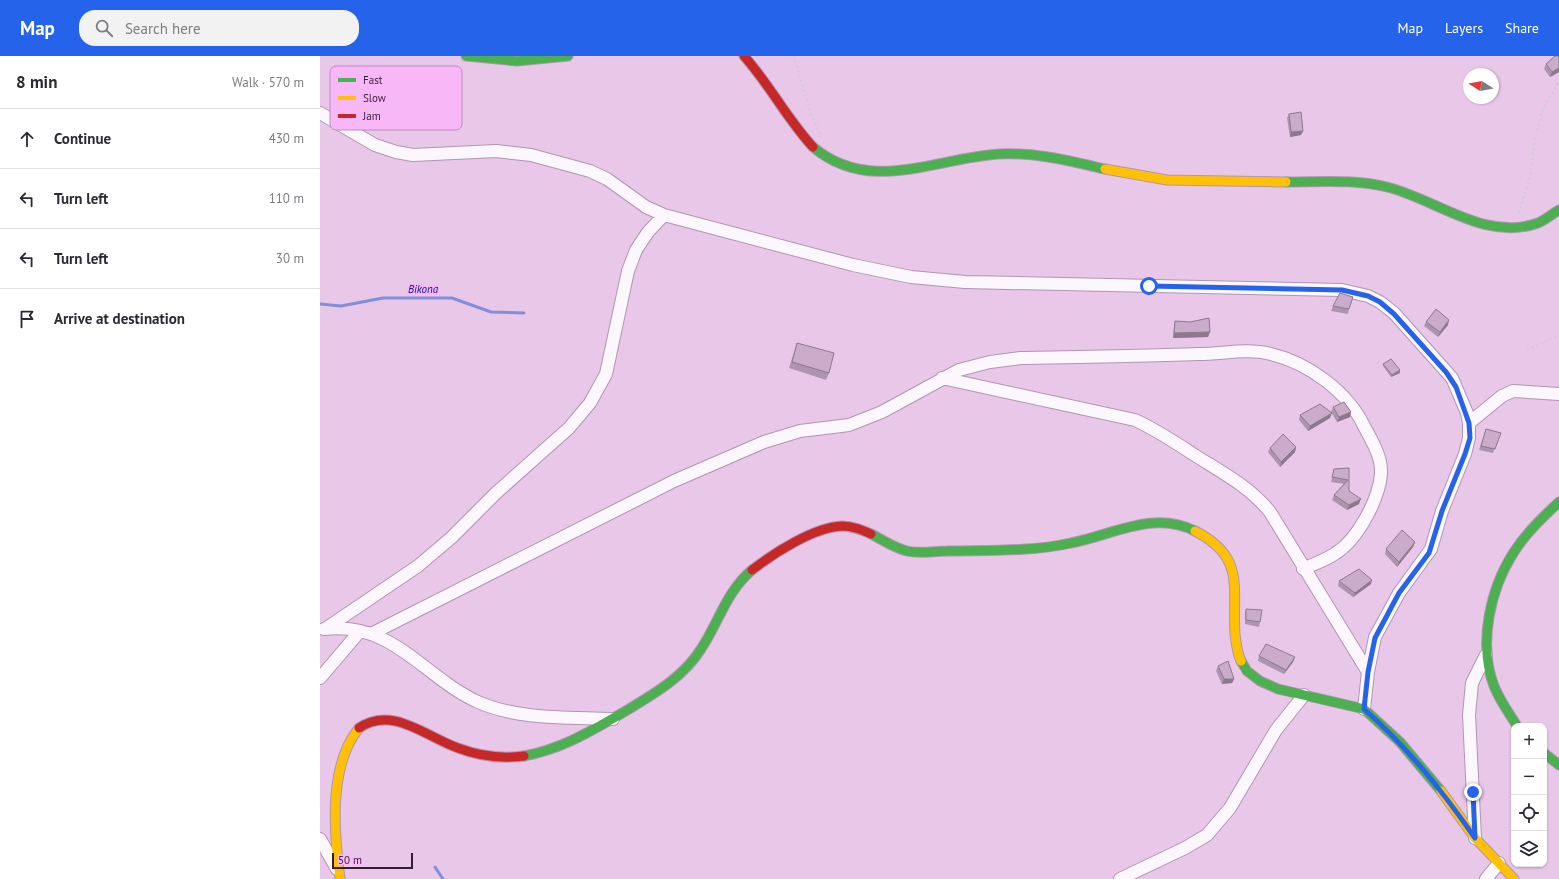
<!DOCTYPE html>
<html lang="en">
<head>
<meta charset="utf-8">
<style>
  body { margin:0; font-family:"PT Sans",sans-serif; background:#f2f2f3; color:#2b2b33 }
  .controls { position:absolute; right:12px; bottom:12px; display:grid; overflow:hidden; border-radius:8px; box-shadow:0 1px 3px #0004 }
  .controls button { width:36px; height:36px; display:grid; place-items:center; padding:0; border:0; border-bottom:1px solid #e1e1e2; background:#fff; color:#2b2b33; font:20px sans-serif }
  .compass { position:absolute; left:1143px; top:12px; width:36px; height:36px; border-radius:50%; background:#fff; box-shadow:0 1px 3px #0004; rotate:281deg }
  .scale { position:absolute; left:12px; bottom:10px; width:81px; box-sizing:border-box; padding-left:4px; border:2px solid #361d36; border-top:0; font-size:11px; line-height:14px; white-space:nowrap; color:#361d36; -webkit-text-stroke:3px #f8b8f7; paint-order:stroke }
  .stop { position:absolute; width:12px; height:12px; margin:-9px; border:3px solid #2563eb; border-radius:50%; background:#fff }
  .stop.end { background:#2563eb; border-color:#fff; box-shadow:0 1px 4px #0008 }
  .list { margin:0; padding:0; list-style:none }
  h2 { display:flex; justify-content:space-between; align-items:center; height:52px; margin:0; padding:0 16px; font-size:17px }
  h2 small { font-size:13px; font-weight:400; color:#7c7c81 }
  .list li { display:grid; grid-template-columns:26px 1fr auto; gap:12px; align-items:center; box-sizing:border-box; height:60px; padding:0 16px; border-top:1px solid #e1e1e2 }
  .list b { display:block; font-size:15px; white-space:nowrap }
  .list em { font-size:13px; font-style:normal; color:#7c7c81 }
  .icon { flex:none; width:22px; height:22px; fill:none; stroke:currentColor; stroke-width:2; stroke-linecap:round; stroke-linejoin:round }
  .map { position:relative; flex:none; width:1239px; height:823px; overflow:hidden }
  header { display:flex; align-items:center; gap:24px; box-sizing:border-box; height:56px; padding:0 20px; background:#2563eb; color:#fff }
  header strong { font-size:19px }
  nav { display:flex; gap:22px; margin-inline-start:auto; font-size:14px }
  .search { width:280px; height:36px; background:#f2f2f3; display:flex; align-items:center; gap:10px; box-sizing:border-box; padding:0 14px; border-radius:16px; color:#7c7c81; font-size:15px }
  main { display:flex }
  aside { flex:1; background:#fff }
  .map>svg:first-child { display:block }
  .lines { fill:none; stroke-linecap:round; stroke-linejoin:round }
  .stream { stroke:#818eda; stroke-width:3 }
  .street-casing { stroke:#b096b0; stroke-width:14 }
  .fast-casing { stroke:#b096b0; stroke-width:11 }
  .slow-casing { stroke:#b096b0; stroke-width:11 }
  .jam-casing { stroke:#b096b0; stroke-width:11 }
  .path { stroke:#d4cad4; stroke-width:2; stroke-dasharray:2 3; stroke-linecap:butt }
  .street { stroke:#fcf7fc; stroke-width:12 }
  .fast { stroke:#4caf50; stroke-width:9 }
  .slow { stroke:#ffc107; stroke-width:9 }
  .jam { stroke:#c62828; stroke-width:9 }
  .wall { fill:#ae94ae }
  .shaded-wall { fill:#8d788d }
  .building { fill:#caacca; stroke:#8d788d }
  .route { stroke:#2563eb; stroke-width:5 }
  .labels { text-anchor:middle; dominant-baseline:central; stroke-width:4; stroke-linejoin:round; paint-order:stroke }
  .water-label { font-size:11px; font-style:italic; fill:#0b1584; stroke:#f8b8f7 }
  .key { fill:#f8b8f7; stroke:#be8abd; stroke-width:1 }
  .key-label { font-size:11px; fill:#361d36 }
</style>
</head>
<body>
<header>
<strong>Map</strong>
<div class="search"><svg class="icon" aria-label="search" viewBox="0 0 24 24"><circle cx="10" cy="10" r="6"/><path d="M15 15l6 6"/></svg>Search here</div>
<nav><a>Map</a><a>Layers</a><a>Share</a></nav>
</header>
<main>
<aside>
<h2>8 min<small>Walk · 570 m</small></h2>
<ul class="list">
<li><svg class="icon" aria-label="ahead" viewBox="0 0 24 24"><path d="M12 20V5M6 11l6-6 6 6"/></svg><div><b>Continue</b></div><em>430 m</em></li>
<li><svg class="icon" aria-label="left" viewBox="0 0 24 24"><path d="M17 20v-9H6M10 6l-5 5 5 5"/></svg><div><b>Turn left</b></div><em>110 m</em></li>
<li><svg class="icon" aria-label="left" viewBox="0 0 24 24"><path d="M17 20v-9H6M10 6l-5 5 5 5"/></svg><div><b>Turn left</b></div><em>30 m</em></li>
<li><svg class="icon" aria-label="arrive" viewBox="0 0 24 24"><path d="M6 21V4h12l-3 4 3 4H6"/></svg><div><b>Arrive at destination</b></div></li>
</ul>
</aside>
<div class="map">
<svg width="1239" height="823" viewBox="0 0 1239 823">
  <rect width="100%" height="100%" fill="#e9c7e9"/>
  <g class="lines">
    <path class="stream" d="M0,248L21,250L63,242H132L171,256L204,257
      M115,811L123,823"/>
    <g class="street-casing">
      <path id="street" d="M0,57L55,89L76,96L93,99L176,95L211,99L270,115L287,123L326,151L344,159L533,209L591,221L645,226L1022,234L1048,240L1060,246L1074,257L1132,322L1147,357L1149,367V382L1145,398L1122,455L1111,493L1079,537L1055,581L1048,616L1044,653
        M622,322L815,364C837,374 856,387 876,400C903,417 930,431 950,456L1048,616
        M1149,367L1182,340L1193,335L1239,338
        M4,573C73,565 103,621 158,646C199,664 248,661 293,663
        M5,573L98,510L131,482L176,437L249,372L270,347L286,318L308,215L316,194L328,176L344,159
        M51,578L354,425L444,386L480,375L529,369L562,356L639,314L670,306L701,302C760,301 820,300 879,298C903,298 927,292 951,298C988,307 1027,335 1044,370C1052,385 1062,401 1061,418C1059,443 1038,483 1016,497C1006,504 994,508 983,513
        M0,622L40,575
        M1155,782L1149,659L1152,627L1166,599
        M0,783L17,813
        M800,823L865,792L887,779L910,752L956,674L984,639
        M1166,823L1179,807"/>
    </g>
    <g class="fast-casing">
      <path id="fast" d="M146,0L197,5L248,0
        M493,91C550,139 615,102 679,98C715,96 750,105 785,113
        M966,126C1000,126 1034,123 1067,131C1116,143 1165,186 1218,167C1225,164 1232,158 1239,154
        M551,478C563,484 574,492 587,495C600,498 614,495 627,495C669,494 710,496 751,487C793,479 833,454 875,475
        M921,605L927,615L940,625L958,633L1044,653L1080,686L1121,735
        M1197,670C1189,657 1180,645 1174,630C1158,588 1170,533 1194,496C1206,477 1223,461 1239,446
        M1224,697L1239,709
        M204,700C242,693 271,675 304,656C332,639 363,622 381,593C399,566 406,536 432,514"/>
    </g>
    <g class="slow-casing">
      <path id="slow" d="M785,113L847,124L966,126
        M875,475C926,501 912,531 915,578C916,587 917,597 921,605
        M1121,735L1155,782L1194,823
        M20,823C14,777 8,710 39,672"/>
    </g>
    <g class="jam-casing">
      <path id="jam" d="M424,0C450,29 467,63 493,91
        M432,514C454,497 494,471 522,470C533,470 542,474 551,478
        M39,672C72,649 106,681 138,692C159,700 181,703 204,700"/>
    </g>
    <path class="path" d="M474,0L490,55L500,78
      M1199,157L1210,121L1215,82L1223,53L1239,25
      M1207,294L1239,279"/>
    <use href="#street" class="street"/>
    <use href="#fast" class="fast"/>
    <use href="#slow" class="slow"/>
    <use href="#jam" class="jam"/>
  </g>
  <path class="wall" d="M1239,0V16L1230,21L1224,13L1226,8Z
    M969,58L983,75L981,79L970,81L967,62Z
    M1013,250L1029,253L1028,258L1011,255Z
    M855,265L888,281L853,282L854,270Z
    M1106,266L1128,269L1118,281L1104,270Z
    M477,287L509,317L506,324L469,312Z
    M1063,308L1080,314V317L1071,321L1063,310Z
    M1013,351L1031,356L1030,361L1017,366L1011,356Z
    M980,359L1010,362L988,375L979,364Z
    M1166,373L1181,377L1173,397L1159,394Z
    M976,391L975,396L960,411L948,396L950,392Z
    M1029,412V435L1039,448L1027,454L1012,444L1014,439L1024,428L1011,426L1014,413Z
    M1095,486L1093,491L1077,511L1065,498L1066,493Z
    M1019,525L1051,528L1033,541L1018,530Z
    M926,553L940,566L939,571L925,568V558Z
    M939,600L975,601L973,606L964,618L938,605Z
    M898,610L914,623L912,627L902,628L896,615Z"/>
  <path class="shaded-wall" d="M1239,12V16L1230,21L1232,16Z
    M983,75L981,79L970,81L971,76Z
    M1129,264L1128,269L1118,281L1120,276Z
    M890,276L888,281L853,282L854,277Z
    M1080,314V317L1071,321L1072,319Z
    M1031,356L1030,361L1017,366L1019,361Z
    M1012,357L1010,362L988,375L990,370Z
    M976,391L975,396L960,411L961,406Z
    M1041,443L1039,448L1027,454L1029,449Z
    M1095,486L1093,491L1077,511L1079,506Z
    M1052,524L1051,528L1033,541L1035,537Z
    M975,601L973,606L964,618L966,614Z
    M904,623H914L912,627L902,628Z"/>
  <path class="building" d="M1235,0H1239V12L1232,16L1226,8Z
    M981,56L983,75L971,76L969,58Z
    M1020,237L1033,241L1029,253L1013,250Z
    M1116,253L1129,264L1120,276L1106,266Z
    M889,262L890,276L854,277L855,265L870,266Z
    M477,287L514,297L509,317L472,306Z
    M1071,303L1080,314L1072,319L1063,308Z
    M1024,346L1031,356L1019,361L1013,351Z
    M1000,348L1012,357L990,370L980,359Z
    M1166,373L1181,377L1175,393L1161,390Z
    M963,378L976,391L961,406L950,392Z
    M1029,412V435L1041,443L1029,449L1014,439L1028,424L1012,421L1014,413Z
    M1082,474L1095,486L1079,506L1066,493Z
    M1039,513L1052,524L1035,537L1019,525Z
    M926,553L942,554L940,566L926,564Z
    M946,588L975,601L966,614L939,600Z
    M908,605L914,623H904L898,610Z"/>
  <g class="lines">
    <path class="route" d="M829,230L1022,234L1048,240L1060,246L1074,258L1126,316L1136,331L1149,367L1150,382L1145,398L1122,455L1109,497L1079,537L1055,582L1048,616L1044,653C1088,692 1121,733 1155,782L1153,736"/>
  </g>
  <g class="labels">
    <g class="water-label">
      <text x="103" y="233">Bikona</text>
    </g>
  </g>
  <rect x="10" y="10" width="132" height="64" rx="6" class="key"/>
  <rect x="18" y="22" width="18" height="4" fill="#4caf50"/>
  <rect x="18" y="40" width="18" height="4" fill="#ffc107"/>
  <rect x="18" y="58" width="18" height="4" fill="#c62828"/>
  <g class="key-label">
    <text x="43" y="28">Fast</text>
    <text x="43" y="46">Slow</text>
    <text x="43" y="64">Jam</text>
  </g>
</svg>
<div class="controls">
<button>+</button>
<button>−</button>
<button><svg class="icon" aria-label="locate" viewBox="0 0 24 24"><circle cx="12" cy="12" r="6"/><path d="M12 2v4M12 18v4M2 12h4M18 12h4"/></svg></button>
<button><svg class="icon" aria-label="layers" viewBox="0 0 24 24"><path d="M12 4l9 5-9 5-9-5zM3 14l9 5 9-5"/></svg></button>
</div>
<svg class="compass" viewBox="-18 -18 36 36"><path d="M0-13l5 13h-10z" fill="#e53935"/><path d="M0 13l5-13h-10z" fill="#7c7c81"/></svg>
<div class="scale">50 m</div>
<div class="stop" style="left:829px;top:230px"></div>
<div class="stop end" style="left:1153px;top:736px"></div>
</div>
</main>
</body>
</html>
